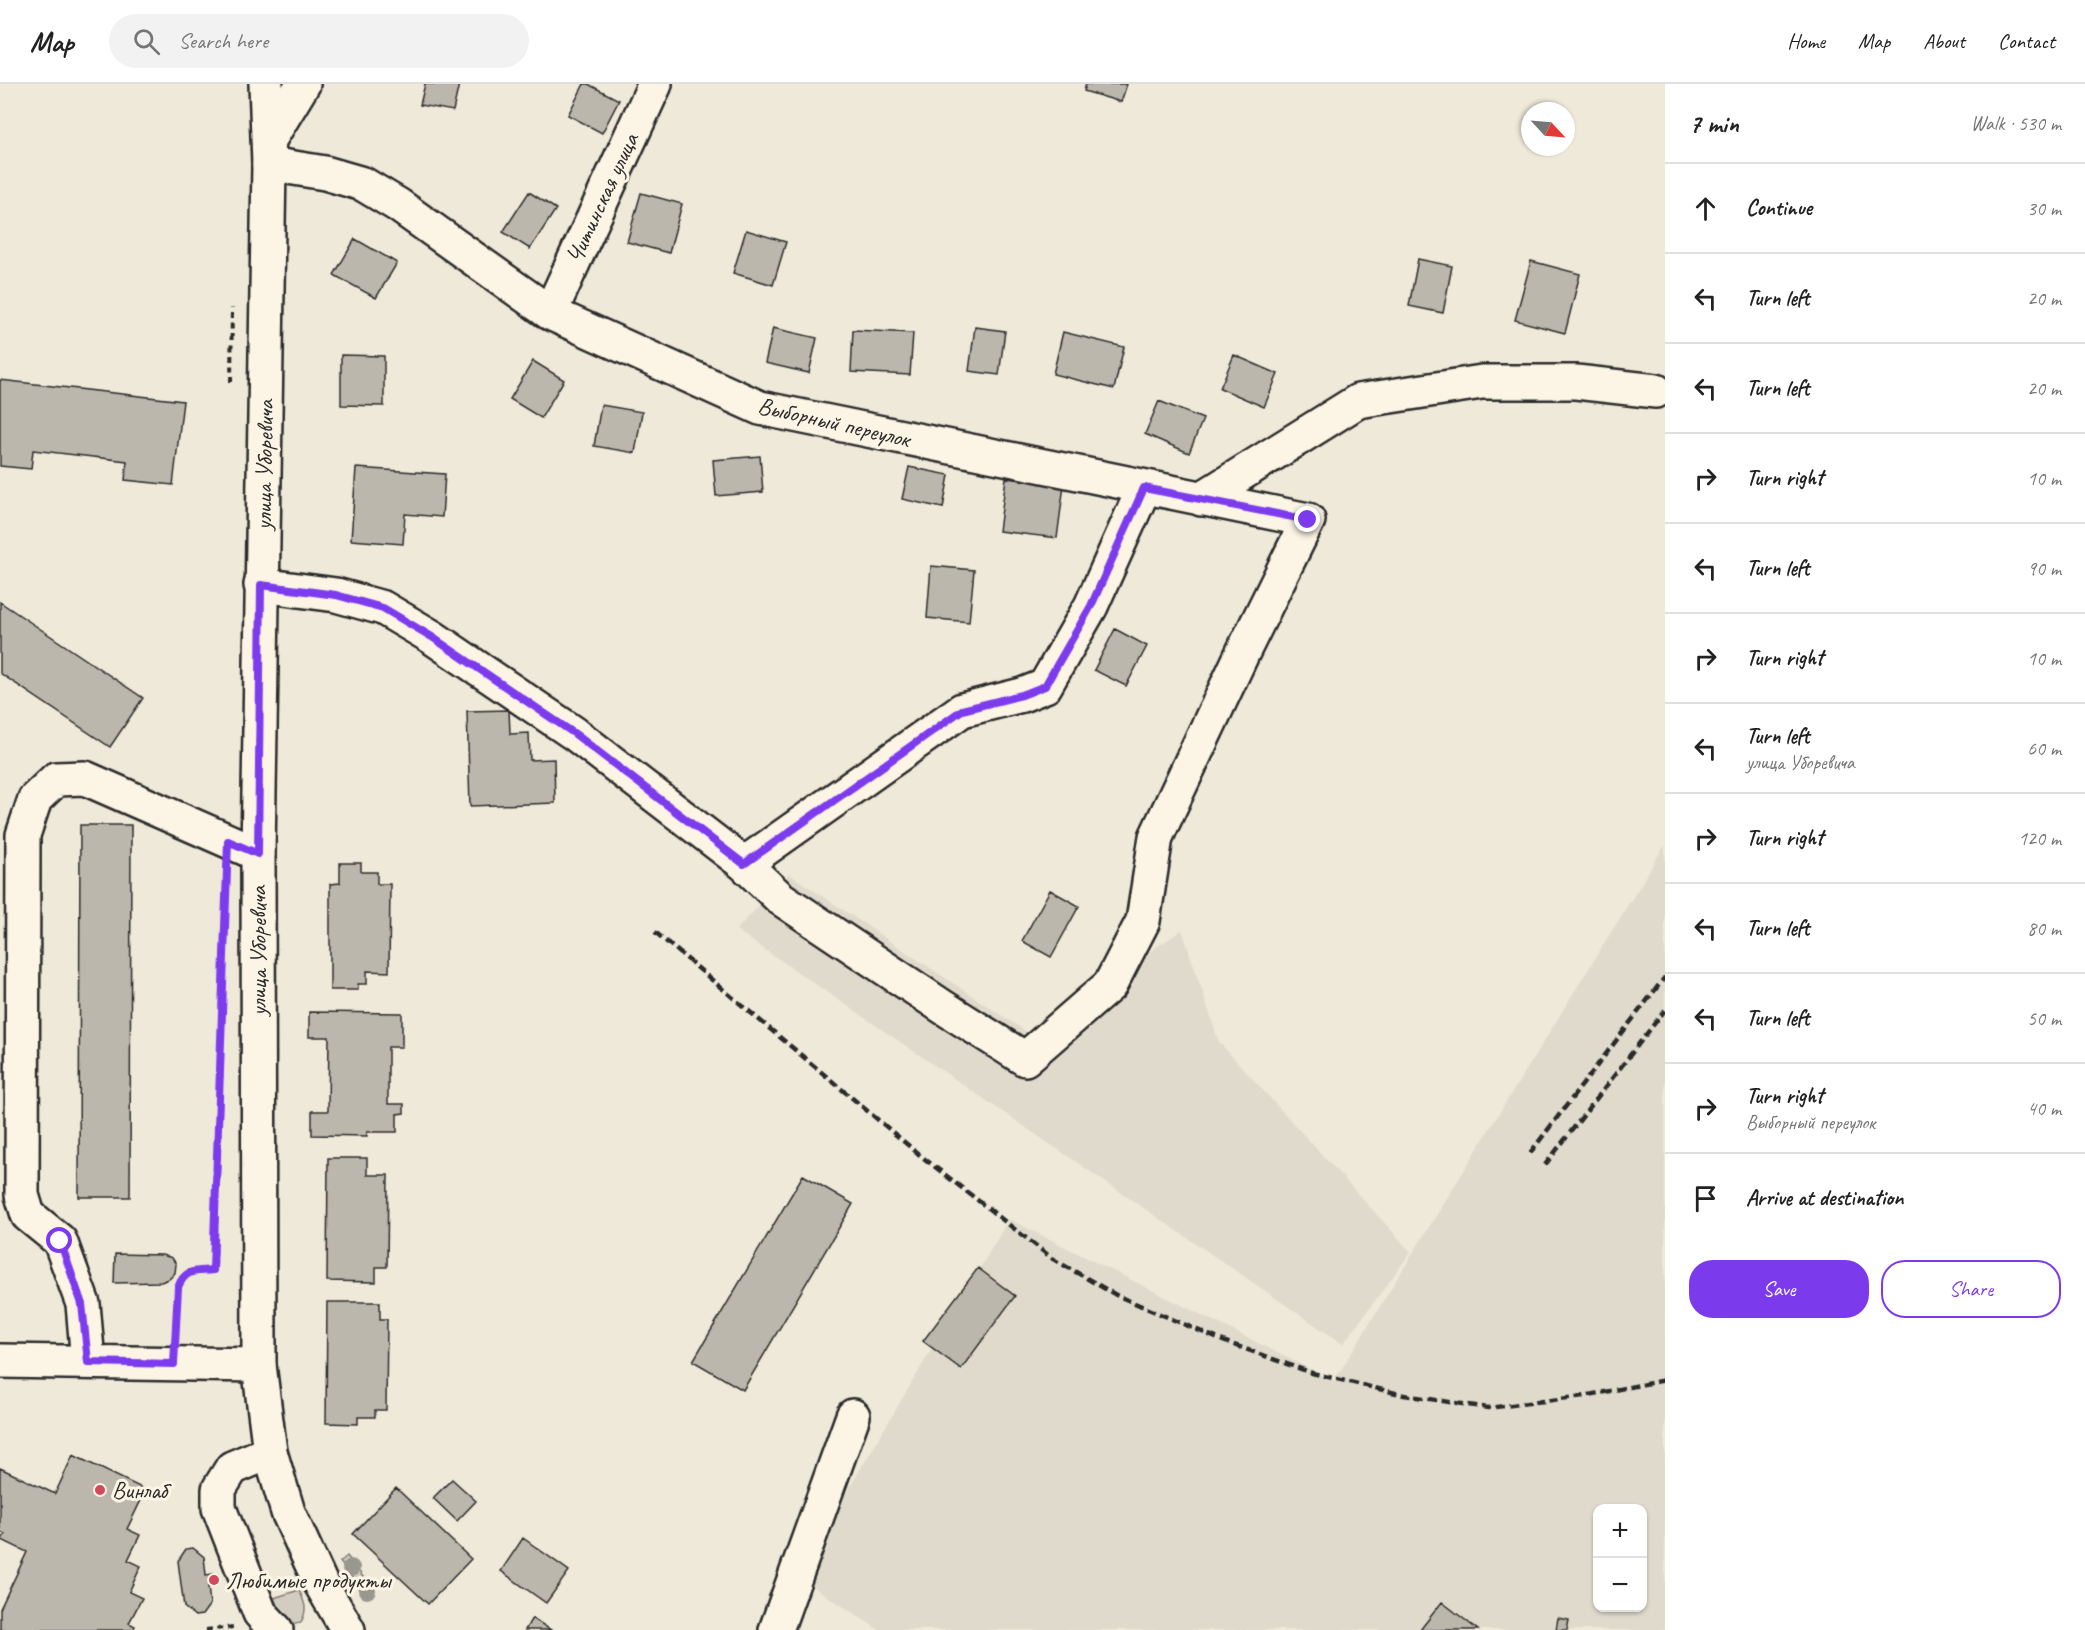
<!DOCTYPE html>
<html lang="en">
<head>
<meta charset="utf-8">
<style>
  body { margin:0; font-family:Caveat,sans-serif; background:#f2f2f2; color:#222 }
  .controls { position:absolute; right:18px; bottom:18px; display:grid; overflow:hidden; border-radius:12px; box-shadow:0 2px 4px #0004 }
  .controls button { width:54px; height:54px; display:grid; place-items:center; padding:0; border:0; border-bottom:2px solid #e0e0e0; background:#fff; color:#222; font:30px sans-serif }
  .compass { position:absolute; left:1521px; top:18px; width:54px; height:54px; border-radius:50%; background:#fff; box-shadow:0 2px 4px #0004; rotate:116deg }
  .stop { position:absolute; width:18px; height:18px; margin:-14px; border:4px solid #7c3aed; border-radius:50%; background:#fff }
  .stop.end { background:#7c3aed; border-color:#fff; box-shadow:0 2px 6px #0008 }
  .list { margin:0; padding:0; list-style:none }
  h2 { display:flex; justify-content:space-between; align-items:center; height:78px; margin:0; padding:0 24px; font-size:26px }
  h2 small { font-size:20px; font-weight:400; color:#767676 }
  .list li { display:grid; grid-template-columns:39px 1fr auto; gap:18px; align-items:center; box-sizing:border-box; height:90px; padding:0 24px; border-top:2px solid #e0e0e0 }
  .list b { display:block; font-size:22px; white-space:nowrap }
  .list p { margin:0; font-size:20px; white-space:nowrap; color:#767676 }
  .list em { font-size:20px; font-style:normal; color:#767676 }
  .actions { display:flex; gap:12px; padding:18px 24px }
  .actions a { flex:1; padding:14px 0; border:2px solid #7c3aed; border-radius:24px; text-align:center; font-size:21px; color:#7c3aed }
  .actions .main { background:#7c3aed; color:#fff }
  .icon { flex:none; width:33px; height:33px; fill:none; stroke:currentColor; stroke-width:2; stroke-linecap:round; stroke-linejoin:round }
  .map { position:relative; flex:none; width:1665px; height:1546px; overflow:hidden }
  header { display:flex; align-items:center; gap:36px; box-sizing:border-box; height:84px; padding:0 30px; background:#fff; border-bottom:2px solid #e0e0e0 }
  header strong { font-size:28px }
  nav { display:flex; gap:33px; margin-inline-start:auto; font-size:21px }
  .search { width:420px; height:54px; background:#f2f2f2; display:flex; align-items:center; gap:15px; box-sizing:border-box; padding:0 21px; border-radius:33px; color:#767676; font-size:22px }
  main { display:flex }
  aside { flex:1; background:#fff }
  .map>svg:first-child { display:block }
  .built { fill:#e0dacc; fill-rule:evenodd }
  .green { fill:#d2cdc0; stroke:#7e7c76; stroke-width:1.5 }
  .building { fill:#bcb7ac; stroke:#2b2b2b; stroke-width:1.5 }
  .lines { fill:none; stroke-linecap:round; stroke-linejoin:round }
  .minor-casing { stroke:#2b2b2b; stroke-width:38 }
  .major-casing { stroke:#2b2b2b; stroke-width:38 }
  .path { stroke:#2b2b2b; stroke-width:4; stroke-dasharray:6 4.5; stroke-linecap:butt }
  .minor { stroke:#fcf5e5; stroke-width:33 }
  .major { stroke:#fcf5e5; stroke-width:33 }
  .rail { stroke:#2b2b2b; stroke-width:4.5; stroke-dasharray:9 4.5; stroke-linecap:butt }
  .tree { fill:#9a978e }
  .route { stroke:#7c3aed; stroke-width:8 }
  .poi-dot { fill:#d1495b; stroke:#fcf5e5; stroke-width:2 }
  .labels { text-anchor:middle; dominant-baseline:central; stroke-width:6; stroke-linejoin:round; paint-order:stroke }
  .street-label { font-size:24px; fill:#2b2b2b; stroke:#fcf5e5 }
  .poi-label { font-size:24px; fill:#2b2b2b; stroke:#fcf5e5; text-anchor:start }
</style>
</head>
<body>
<header>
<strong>Map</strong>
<div class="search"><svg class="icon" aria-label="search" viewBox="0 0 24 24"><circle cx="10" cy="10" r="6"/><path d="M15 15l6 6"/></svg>Search here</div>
<nav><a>Home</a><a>Map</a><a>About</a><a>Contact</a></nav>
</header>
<main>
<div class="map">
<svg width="1665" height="1546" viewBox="0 0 1665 1546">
  <rect width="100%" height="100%" fill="#efe9da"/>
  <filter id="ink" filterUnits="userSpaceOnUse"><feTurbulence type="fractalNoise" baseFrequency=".0167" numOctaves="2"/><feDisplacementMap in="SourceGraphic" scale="12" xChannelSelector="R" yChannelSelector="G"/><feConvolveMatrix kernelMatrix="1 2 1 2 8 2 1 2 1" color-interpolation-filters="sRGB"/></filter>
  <g filter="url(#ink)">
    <path class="built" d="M1665,761V1546H879L797,1492L1009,1135L1334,1297ZM1598,1424H1642V1524H1598Z
      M789,790L1028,949L1182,846L1219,958L1411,1168L1343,1260L736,846Z"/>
    <path class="green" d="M347,1472L373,1506L366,1512L340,1478Z
      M299,1506C305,1519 308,1526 301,1538L291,1540L281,1532L274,1514Z"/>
    <path class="building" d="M425,0H459L453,27L420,21Z
      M584,0H588L619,16L602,49L568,31Z
      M1086,0H1127L1121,18L1084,7Z
      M529,108L556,125L530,165L503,148Z
      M641,109L682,120L669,169L627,158Z
      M746,146L786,158L773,201L733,189Z
      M355,155L397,179L376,214L334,191Z
      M1418,175L1452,182L1443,229L1409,222Z
      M1531,177L1580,190L1565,249L1515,236Z
      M975,243L1005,247L999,291L969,287Z
      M773,244L817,254L809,289L765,279Z
      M853,246L913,249L910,291L851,288Z
      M1063,248L1124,263L1114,305L1053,290Z
      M341,271L384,272V322L341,321Z
      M1234,271L1278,290L1264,323L1220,304Z
      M533,277L564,296L541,334L510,315Z
      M0,296L183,317L173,401L125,396L127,377L33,366L31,385L0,382Z
      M1159,317L1203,335L1189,369L1145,350Z
      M601,321L642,328L635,369L594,362Z
      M760,372L763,408L716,412L713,376Z
      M909,383L949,391L943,424L902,415Z
      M356,384L445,390L442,433L405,430L403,460L351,456Z
      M1006,394L1064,401L1057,454L999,447Z
      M931,482L974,486L969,538L927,534Z
      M0,518L143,614L110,663L0,589Z
      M1115,545L1147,562L1126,602L1094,586Z
      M509,626L510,650L529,649L530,676L554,675L555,719L470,722L467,627Z
      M80,741H131L130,1113H79Z
      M340,779H361V788H377V800H390L389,888L367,887V900H358V906H330V800L340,799Z
      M1050,806L1079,822L1051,873L1022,857Z
      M309,928L402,929V963H388V1020H404V1029L397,1030V1048H367V1052L312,1051V1027H328L329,953H309Z
      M328,1074H367V1091H388L387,1183H376V1198L327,1197Z
      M803,1091L853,1120L743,1306L693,1277Z
      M115,1170L162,1171L172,1174L176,1180L175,1189L169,1195L161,1198L114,1199Z
      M978,1184L1015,1212L961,1285L923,1257Z
      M327,1218H380V1235H387L386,1326H375V1333H358V1340L326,1339Z
      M73,1371L146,1406L127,1445L140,1451L128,1476L141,1482L129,1508L142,1514L129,1539L135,1542L133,1546H0V1525L27,1468L2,1456L5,1450L0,1448V1384L55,1410Z
      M452,1395L476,1417L457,1437L433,1414Z
      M396,1404L471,1475L428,1520L353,1450Z
      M523,1454L569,1487L546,1519L501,1487Z
      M193,1464L204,1473L206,1491L213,1490L214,1501L208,1502L210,1520L202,1531L195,1532L184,1523L178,1477L186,1465Z
      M1442,1518L1478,1546H1420Z
      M532,1534L551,1546H525Z
      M1558,1534L1569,1536L1567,1546H1556Z"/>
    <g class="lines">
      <g class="minor-casing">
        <path id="minor" d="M269,56L303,0
          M550,229L655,0
          M1201,415L1358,317L1482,298H1576L1656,307
          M261,501L336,511L383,524L432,553L575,650L744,780L780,814L943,923L1025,975L1110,901L1143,837L1156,753L1242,570L1308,436L760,324L550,229L398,121L363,100L325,89L269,80
          M744,780L962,626L1022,611L1045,602L1091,522L1144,404
          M0,1277L259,1281
          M88,1278L83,1220L60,1157L28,1131L22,1111L23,751L35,715L56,695L85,694L258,770
          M270,1368L232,1384L219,1405V1424L260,1529L276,1546"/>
      </g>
      <g class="major-casing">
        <path id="major" d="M266,0L269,80L258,770L259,1281L270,1368L288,1428L321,1500L348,1546
          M776,1546L853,1332"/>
      </g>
      <path class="path" d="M231,298L232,224
        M176,1249C176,1235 174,1194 189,1188C196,1186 206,1187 214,1186L223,899
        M206,1546L233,1543"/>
      <use href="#minor" class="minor"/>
      <use href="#major" class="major"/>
      <path class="rail" d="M655,848L921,1072L1053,1175L1116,1211L1223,1257L1312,1289L1404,1311L1488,1324L1584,1312L1665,1296
        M1530,1069L1665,893
        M1545,1081L1665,926"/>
    </g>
    <g class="tree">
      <circle cx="351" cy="1484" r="9"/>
      <circle cx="367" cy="1506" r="9"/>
    </g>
  </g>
  <g class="lines" filter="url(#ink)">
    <path class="route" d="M60,1157L82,1220L88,1278L174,1280L178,1203C186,1184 195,1188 213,1186L228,757L258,770L261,501L336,511L383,524L432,553L575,650L744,780L962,626L1022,611L1045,602L1091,522L1144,404L1308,436"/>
  </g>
  <g class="poi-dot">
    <circle cx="100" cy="1406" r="6"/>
    <circle cx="214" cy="1496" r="6"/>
  </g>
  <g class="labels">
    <g class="street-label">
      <text transform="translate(602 114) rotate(-65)">Читинская улица</text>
      <text transform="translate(834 338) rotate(13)">Выборный переулок</text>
      <text transform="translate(264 381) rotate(-89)">улица Уборевича</text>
      <text transform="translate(258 867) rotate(-90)">улица Уборевича</text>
    </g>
    <g class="poi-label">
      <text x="112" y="1406">Винлаб</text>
      <text x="226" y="1496">Любимые продукты</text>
    </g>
  </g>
</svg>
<div class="controls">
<button>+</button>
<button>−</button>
</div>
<svg class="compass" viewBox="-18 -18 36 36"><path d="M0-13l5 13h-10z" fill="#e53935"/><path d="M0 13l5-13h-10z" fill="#767676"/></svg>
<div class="stop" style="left:60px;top:1157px"></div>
<div class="stop end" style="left:1308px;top:436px"></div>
</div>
<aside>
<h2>7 min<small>Walk · 530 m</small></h2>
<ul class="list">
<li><svg class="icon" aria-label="ahead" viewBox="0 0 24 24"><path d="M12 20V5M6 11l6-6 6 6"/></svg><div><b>Continue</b></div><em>30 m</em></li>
<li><svg class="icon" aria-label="left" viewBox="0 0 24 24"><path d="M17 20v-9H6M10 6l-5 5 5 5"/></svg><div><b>Turn left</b></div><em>20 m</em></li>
<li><svg class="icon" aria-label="left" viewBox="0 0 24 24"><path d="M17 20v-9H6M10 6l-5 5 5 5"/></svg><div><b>Turn left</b></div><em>20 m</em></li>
<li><svg class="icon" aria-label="right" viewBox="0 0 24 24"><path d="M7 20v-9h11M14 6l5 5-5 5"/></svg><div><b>Turn right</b></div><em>10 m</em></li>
<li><svg class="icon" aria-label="left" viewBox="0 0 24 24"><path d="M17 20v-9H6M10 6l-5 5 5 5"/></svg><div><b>Turn left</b></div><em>90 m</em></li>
<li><svg class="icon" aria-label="right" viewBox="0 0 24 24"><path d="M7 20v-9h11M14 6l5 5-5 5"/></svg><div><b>Turn right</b></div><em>10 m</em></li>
<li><svg class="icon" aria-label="left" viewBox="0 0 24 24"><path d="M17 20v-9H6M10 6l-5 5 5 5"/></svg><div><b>Turn left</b><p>улица Уборевича</p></div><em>60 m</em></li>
<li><svg class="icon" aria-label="right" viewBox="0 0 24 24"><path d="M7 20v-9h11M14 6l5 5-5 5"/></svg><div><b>Turn right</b></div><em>120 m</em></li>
<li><svg class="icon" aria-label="left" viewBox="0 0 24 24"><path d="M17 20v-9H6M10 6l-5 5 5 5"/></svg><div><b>Turn left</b></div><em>80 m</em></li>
<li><svg class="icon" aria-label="left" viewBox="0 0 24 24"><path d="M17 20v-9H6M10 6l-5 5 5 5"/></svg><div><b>Turn left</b></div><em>50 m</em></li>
<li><svg class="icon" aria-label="right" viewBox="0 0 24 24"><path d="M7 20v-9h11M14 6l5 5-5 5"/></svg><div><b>Turn right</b><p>Выборный переулок</p></div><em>40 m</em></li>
<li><svg class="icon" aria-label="arrive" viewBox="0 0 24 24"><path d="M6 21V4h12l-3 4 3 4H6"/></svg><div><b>Arrive at destination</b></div></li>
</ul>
<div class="actions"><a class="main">Save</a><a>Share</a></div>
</aside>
</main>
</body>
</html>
